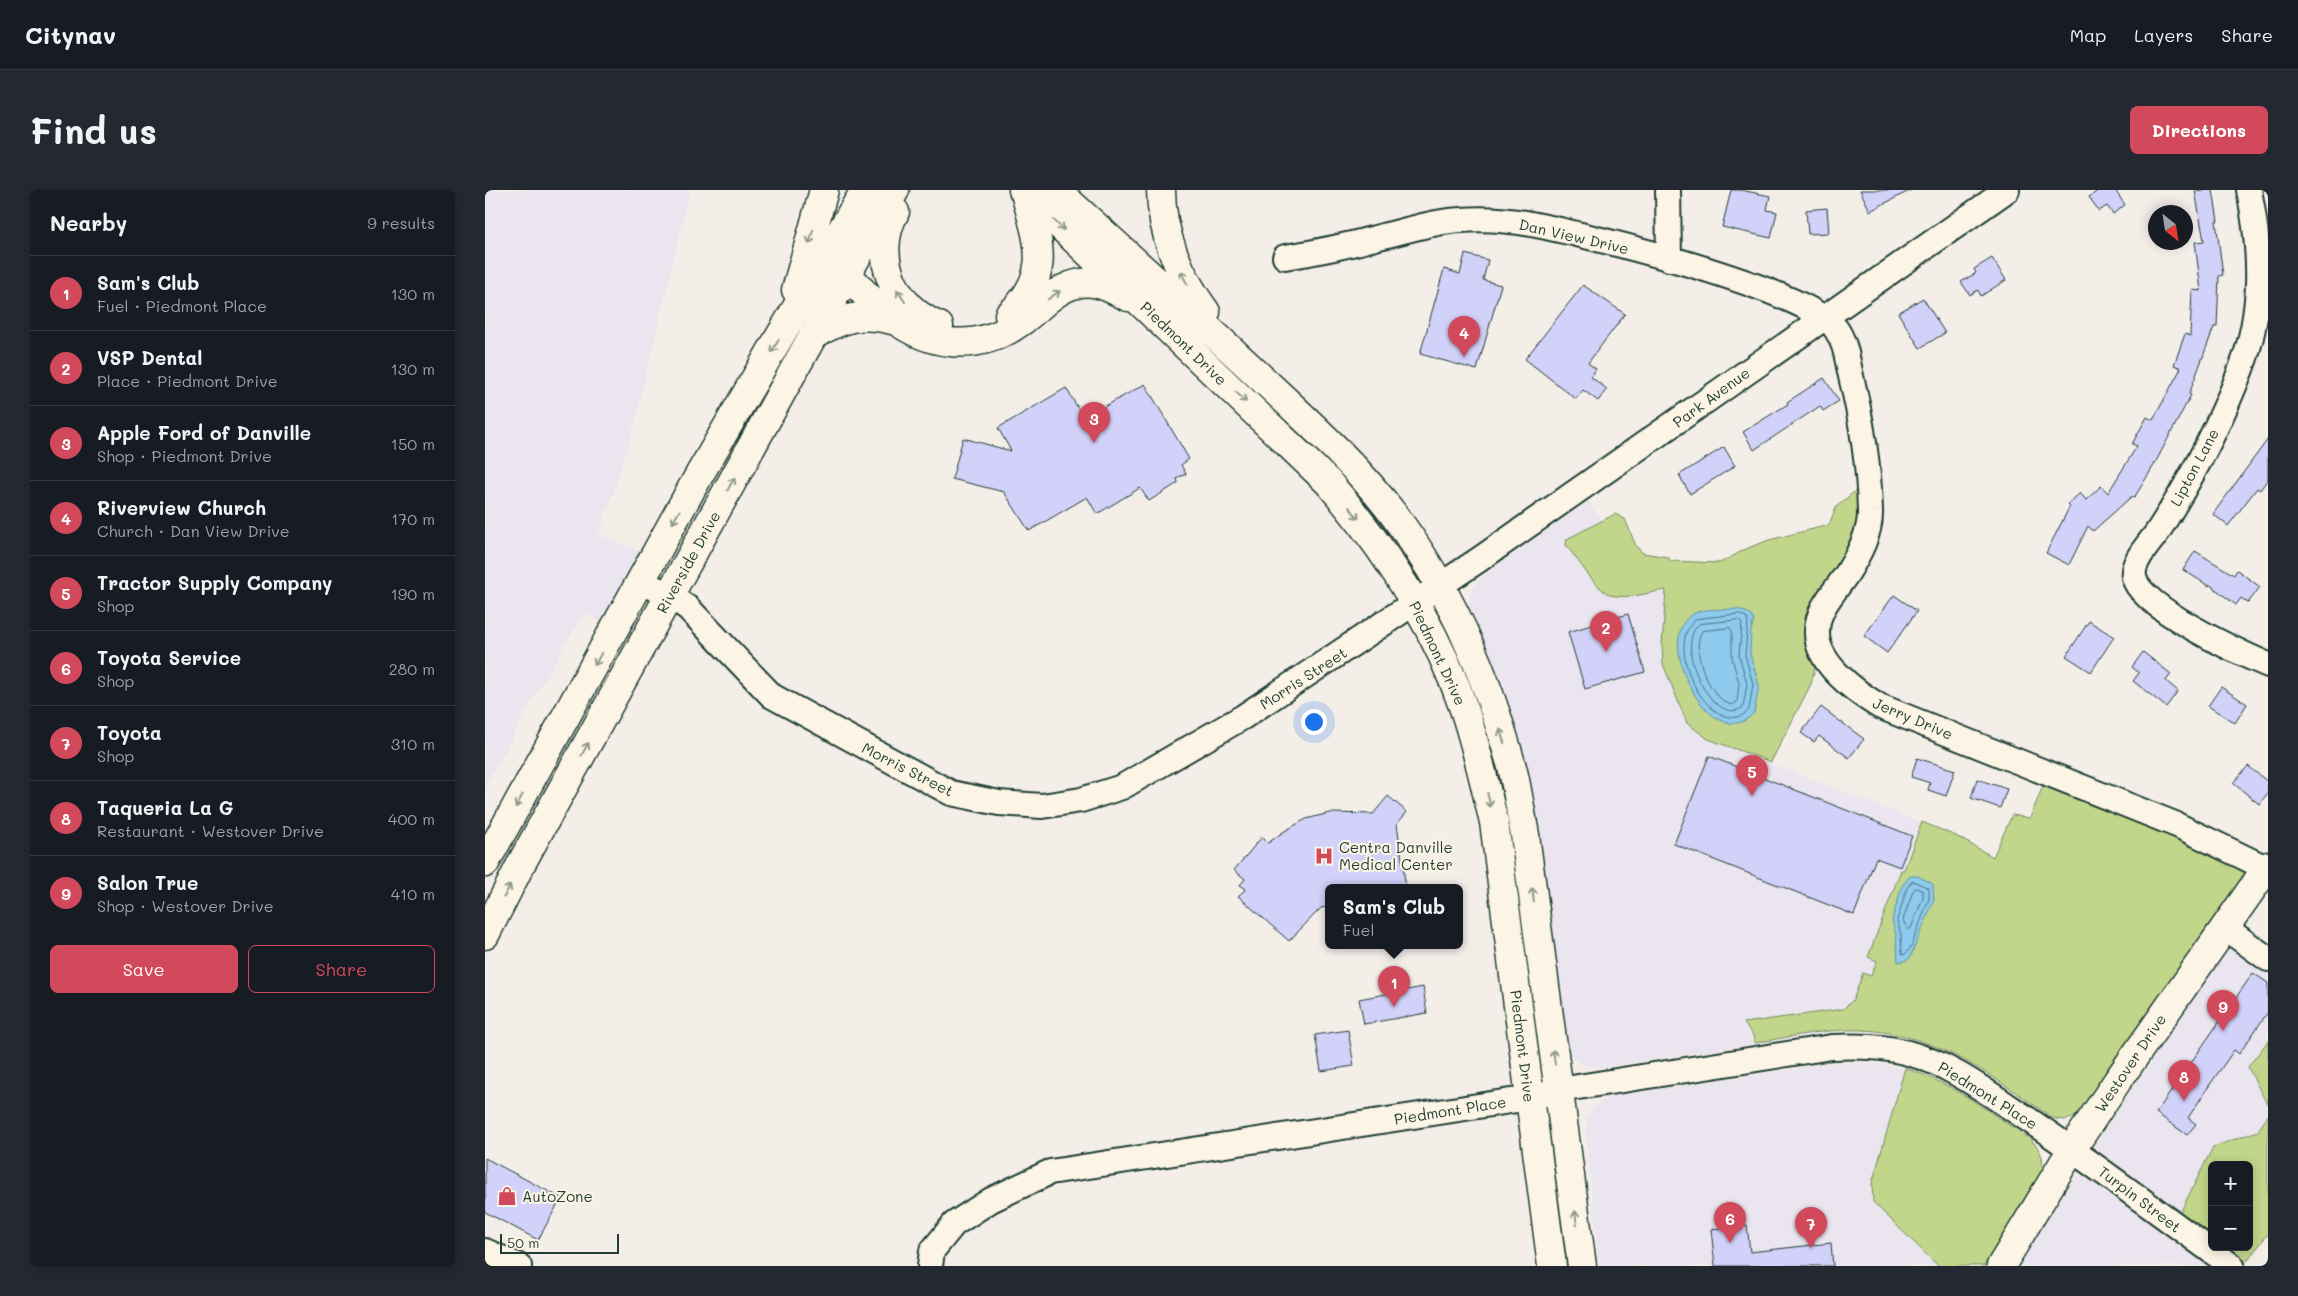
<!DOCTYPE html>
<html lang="en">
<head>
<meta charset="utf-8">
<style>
  body { margin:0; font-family:Mali,sans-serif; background:#242831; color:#f1f3f6 }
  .controls { position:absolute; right:15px; bottom:15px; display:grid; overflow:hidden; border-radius:8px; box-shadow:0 2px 12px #0003 }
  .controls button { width:45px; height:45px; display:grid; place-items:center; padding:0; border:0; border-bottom:1px solid #363941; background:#171b24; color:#f1f3f6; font:25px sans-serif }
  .compass { position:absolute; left:1663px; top:15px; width:45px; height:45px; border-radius:50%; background:#171b24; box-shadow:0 2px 12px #0003; rotate:150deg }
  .scale { position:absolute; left:15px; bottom:12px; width:119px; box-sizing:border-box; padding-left:5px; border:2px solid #1f3d34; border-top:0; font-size:14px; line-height:18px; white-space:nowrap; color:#1f3d34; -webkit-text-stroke:4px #fcf5e5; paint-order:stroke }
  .you { position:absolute; left:828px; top:531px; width:18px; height:18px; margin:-12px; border:4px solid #fff; border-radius:50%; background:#1a73e8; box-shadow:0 0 0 8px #1a73e833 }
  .badge { display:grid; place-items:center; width:32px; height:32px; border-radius:50%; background:#d1495b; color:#fff; font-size:16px; font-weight:700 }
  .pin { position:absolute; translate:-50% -41px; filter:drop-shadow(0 1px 2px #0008) }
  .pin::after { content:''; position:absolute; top:26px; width:18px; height:15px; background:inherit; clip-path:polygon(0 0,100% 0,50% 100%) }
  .popup { position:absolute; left:840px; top:694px; width:138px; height:65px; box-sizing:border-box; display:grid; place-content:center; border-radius:8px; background:#171b24; filter:drop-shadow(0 1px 4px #0005); font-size:16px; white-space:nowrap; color:#9ea1a6 }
  .popup b { font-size:19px; color:#f1f3f6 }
  .popup::after { content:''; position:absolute; left:50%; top:100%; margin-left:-10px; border:10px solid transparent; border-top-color:#171b24 }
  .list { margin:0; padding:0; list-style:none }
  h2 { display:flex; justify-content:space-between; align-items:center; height:65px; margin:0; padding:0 20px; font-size:21px }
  h2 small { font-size:16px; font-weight:400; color:#9ea1a6 }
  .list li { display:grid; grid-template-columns:32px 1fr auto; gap:15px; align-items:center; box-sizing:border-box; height:75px; padding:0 20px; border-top:1px solid #363941 }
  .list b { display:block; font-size:19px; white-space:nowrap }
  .list p { margin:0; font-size:16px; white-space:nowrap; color:#9ea1a6 }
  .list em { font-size:16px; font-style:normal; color:#9ea1a6 }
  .actions { display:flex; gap:10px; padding:15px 20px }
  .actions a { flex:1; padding:11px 0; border:1px solid #d1495b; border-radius:8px; text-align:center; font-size:18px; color:#d1495b }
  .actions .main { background:#d1495b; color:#fff }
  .map { position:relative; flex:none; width:1783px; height:1076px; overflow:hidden; border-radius:8px }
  header { display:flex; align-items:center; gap:30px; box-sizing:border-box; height:70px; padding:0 25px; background:#171b24; border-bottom:1px solid #363941 }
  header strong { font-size:24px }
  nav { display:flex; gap:28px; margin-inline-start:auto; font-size:18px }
  .intro { display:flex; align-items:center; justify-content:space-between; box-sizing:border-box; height:120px; padding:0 30px }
  h1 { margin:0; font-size:35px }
  .button { padding:12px 22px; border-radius:8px; background:#d1495b; color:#fff; font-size:18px; font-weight:700 }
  main { display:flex; gap:30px; padding:0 30px }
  aside { flex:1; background:#171b24; border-radius:8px; box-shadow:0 2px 12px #0003 }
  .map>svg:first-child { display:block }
  .built { fill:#eae5ee }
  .green { fill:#c2d68b; stroke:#708a60 }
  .water { fill:#8dcaed; stroke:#6192a3 }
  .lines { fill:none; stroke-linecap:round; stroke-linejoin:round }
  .shore { stroke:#4b757e; stroke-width:1 }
  .building { fill:#d2d1f9; stroke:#1f3d34 }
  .minor-casing { stroke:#1f3d34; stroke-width:28 }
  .major-casing { stroke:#1f3d34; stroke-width:31 }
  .minor { stroke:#fcf5e5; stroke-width:24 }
  .major { stroke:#fcf5e5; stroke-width:28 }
  .oneway { stroke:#8e998c }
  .labels { text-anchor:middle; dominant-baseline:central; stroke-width:4; stroke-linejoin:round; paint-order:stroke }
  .street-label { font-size:15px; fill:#1f3d34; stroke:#fcf5e5 }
  .poi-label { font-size:15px; fill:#1f3d34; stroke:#fcf5e5; text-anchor:start }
</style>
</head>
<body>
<header>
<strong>Citynav</strong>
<nav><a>Map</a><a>Layers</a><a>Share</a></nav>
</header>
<div class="intro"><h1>Find us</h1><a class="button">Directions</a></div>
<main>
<aside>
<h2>Nearby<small>9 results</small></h2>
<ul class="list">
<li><span class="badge">1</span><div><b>Sam's Club</b><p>Fuel · Piedmont Place</p></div><em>130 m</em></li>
<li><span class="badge">2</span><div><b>VSP Dental</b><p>Place · Piedmont Drive</p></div><em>130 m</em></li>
<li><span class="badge">3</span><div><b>Apple Ford of Danville</b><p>Shop · Piedmont Drive</p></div><em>150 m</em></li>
<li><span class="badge">4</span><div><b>Riverview Church</b><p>Church · Dan View Drive</p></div><em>170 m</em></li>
<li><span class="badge">5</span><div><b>Tractor Supply Company</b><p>Shop</p></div><em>190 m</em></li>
<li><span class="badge">6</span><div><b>Toyota Service</b><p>Shop</p></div><em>280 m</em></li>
<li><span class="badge">7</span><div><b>Toyota</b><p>Shop</p></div><em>310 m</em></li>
<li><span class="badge">8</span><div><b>Taqueria La G</b><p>Restaurant · Westover Drive</p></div><em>400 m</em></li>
<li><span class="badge">9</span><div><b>Salon True</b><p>Shop · Westover Drive</p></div><em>410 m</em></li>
</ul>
<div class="actions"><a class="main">Save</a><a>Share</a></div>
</aside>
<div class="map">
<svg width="1783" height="1076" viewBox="0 0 1783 1076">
  <rect width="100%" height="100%" fill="#f4eee9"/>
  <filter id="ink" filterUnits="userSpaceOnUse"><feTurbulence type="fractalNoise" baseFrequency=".02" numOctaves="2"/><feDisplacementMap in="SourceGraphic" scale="10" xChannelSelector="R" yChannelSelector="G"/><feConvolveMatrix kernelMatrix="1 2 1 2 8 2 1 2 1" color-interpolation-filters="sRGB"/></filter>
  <g filter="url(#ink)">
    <path class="built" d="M0,0H205L146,247L114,345L158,363L123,435L99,423L45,514L0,598Z
      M1103,311L1144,369L1186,371L1179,417L1178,474L1202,533L1223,549L1471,646L1479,868L1437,851L1399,842L1360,840L1112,878L1100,875L1088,869L1080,858L984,418V405L993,391L1008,378Z
      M1740,760H1749L1783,784V851L1763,877L1783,916V925L1773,941L1728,957L1694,1025L1610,960V954Z
      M1353,872L1391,874L1420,878L1387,994L1388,1012L1453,1076H1114L1101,943L1103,927L1108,918L1123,907Z
      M1600,985L1608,986L1729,1076H1533L1587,991L1592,986Z"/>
    <path class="green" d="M1375,297L1378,326L1324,462L1330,478L1326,494L1286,572L1223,549L1202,533L1178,474L1177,455L1181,400C1165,402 1142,410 1126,405C1111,400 1092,368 1081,355L1082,349L1130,324L1140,329L1151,356L1158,363L1183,367L1186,371L1235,373L1263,358L1284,350L1344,335L1351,317Z
      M1559,593L1765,678L1600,918C1590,928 1582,933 1568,928C1502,883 1445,837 1360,840C1330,841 1299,848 1269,853L1268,845L1259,833L1358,819L1368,810L1378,783L1386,786L1392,771L1383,767L1416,680H1419L1437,632L1471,646L1508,667L1527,625L1545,628Z
      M1783,851V916L1763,877Z
      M1420,878C1469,894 1505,922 1547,951C1557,961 1559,969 1557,983L1499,1076H1453L1388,1012L1387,994Z
      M1783,925V1044L1760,1073L1739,1057H1764V975H1727V1048L1694,1025L1728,957L1773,941Z"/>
    <path class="water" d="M1254,419L1265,424L1269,430L1266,441L1265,464L1274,495L1269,523C1227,569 1165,448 1208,424C1220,417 1240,420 1254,419Z
      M1425,686H1433L1448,694L1449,710L1425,768L1419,771L1413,772L1411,745L1407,730L1417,696Z"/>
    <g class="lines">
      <path class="shore" d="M1254,424L1261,427L1263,431L1260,465L1268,494L1264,520C1230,555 1174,457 1211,429Z
        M1254,430L1257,433L1254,465L1262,494L1258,517C1230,539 1187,458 1214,434Z
        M1245,438L1247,441V468L1254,493L1252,512L1247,515C1226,511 1204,460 1217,441Z
        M1428,691L1444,698V709L1425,759L1419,765L1417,763L1416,745L1412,730L1422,698Z
        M1431,698L1438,701V708L1426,738L1423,740L1418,730L1428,701Z"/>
    </g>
    <path class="building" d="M1246,0H1256L1285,6L1282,20L1292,22L1286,48L1237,37Z
      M1375,0H1426L1385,21Z
      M1614,0H1630L1640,15L1628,24L1622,16L1614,21L1604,7Z
      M1718,0H1728L1733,31H1731L1738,85L1734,86L1732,137H1729L1704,204L1706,205L1668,277L1649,308L1646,307L1608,341L1603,336L1584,375L1561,363L1585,316L1583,314L1595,303L1601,310L1616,296L1623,303L1652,256L1647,254L1662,227L1668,230L1696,178L1689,175L1700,144L1705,146L1707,100L1716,101L1710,52L1719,51L1710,1Z
      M1342,18L1344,43L1323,44L1321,20Z
      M980,64L1003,70L998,90L1016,95L992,180L935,164L959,79L975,84Z
      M1507,68L1521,90L1496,106L1493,100L1485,105L1476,92L1491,83L1489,79Z
      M1098,95L1140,124L1103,173L1111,179L1106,187L1122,199L1113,211L1098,200L1091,209L1040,169Z
      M1438,108L1460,143L1435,158L1413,123Z
      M1339,188L1354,211L1338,221L1335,216L1269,260L1258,242L1303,214L1302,212Z
      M660,194L704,269L696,275L701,284L692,288L693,293L664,311L655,298L612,324L602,307L544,341L519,302L467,289L478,248L526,261L513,238L581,198L599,228Z
      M1783,249V289L1775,300L1772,298L1743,336L1728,324Z
      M1239,257L1250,276L1205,304L1194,285Z
      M1710,361L1749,385L1752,380L1775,397L1763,413L1756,408L1751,415L1724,394V396L1698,380Z
      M1409,405L1432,421L1402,463L1379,446Z
      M1143,424L1160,482L1100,499L1083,442Z
      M1604,431L1629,447L1606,482L1581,466Z
      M1658,462L1686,484L1681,491L1693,501L1681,517L1648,491L1654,483L1647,477Z
      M1736,497L1762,514L1750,533L1723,516Z
      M1336,517L1379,549L1364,568L1334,546L1329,552L1316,543Z
      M1224,566L1427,646L1415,677L1391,668L1369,725L1189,654Z
      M1432,568L1470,580L1461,606L1443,600L1445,593L1426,587Z
      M1763,576L1783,592V603L1774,614L1748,593Z
      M1492,589L1522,599L1515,618L1486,608Z
      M903,606L922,622L912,634L921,698H844V717L836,718L804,751L753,706L761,699L755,695L760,689L749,680L777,647L783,653L798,642L821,629L845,623L888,624Z
      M1768,783L1783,793V822L1754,864L1749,860L1724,896L1703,928L1711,934L1702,945L1671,923Z
      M938,797L942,823L879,834L874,809Z
      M863,840L869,876L836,881L830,845Z
      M0,968L76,1008L53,1050L0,1022Z
      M1262,1035L1265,1062L1346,1053L1348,1076H1230L1226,1039Z"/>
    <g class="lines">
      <g class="minor-casing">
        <path id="minor" d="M1183,0L1184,69
          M1764,0C1776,61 1779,120 1756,179C1735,234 1707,288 1675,338C1667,352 1646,370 1649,387C1654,417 1755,463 1783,475
          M800,67C833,62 865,55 898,46C924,40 950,31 976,30C999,28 1024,30 1046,34C1100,44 1325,100 1351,139C1360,152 1362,167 1365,182C1376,227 1384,275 1385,321C1386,342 1374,364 1363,382C1351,401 1332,417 1332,442C1331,473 1371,502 1394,516L1692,635L1781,678
          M156,391L185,406L203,418L287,506L466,603L514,613L557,616L596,610L637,597L758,527L995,369L1522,0
          M1739,737L1783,769
          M0,1061L34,1076
          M445,1076L447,1061L469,1034L506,1010L565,982L1045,908L1074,900L1347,857C1373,856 1398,856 1423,863C1464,874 1499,900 1535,924C1607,972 1676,1025 1747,1076"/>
      </g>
      <g class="major-casing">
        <path id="major" d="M538,0L843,292C902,361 951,436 980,522C992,558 1000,596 1009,632L1067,1076
          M571,0C638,61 705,121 771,183C819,228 869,272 909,325C965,399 1004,490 1028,581C1033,602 1036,624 1040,645L1097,1076
          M676,0C676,44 695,87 721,122
          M410,22C386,65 409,119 454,136
          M356,68C363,91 381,105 398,120C439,157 491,165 537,131C556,117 571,97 596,93C613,90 629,100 643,107
          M311,100L339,0
          M524,125C568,85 554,53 540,3
          M328,145C358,128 376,121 411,131
          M0,673L213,287L380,0
          M0,745L37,672L362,84L410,0
          M1516,1076L1587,959L1633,890L1783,676"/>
      </g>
      <use href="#minor" class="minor"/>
      <use href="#major" class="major"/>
    </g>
    <defs><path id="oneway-shaft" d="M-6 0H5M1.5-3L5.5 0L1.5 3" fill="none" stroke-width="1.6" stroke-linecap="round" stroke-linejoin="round" transform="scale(1.25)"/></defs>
    <g class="oneway">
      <use href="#oneway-shaft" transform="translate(574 35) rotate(43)"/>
      <use href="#oneway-shaft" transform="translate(326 47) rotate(107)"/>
      <use href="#oneway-shaft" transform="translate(699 88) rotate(-118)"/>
      <use href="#oneway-shaft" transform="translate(569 105) rotate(-35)"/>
      <use href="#oneway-shaft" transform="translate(416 106) rotate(-123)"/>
      <use href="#oneway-shaft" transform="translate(290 156) rotate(120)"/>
      <use href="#oneway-shaft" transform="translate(756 207) rotate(44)"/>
      <use href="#oneway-shaft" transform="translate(246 294) rotate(-61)"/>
      <use href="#oneway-shaft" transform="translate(869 323) rotate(50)"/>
      <use href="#oneway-shaft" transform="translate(191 327) rotate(119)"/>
      <use href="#oneway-shaft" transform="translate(113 469) rotate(119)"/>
      <use href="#oneway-shaft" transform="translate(1017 546) rotate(-107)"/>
      <use href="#oneway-shaft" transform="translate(100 559) rotate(-61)"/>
      <use href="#oneway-shaft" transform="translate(1004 610) rotate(77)"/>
      <use href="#oneway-shaft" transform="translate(34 611) rotate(119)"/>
      <use href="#oneway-shaft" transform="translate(22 701) rotate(-63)"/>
      <use href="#oneway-shaft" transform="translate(1048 705) rotate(-97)"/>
      <use href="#oneway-shaft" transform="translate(1069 867) rotate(-97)"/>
      <use href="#oneway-shaft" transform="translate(1091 1028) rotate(-97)"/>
    </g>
  </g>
  <defs>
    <g id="hospital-bare" transform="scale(1.5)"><path d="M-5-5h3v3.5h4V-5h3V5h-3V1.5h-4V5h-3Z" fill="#d1495b" stroke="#fcf5e5" stroke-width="2.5" paint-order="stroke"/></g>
    <g id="shop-bare" transform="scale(1.5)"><path d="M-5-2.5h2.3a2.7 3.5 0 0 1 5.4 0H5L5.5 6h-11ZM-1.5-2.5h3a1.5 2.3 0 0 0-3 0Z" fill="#d1495b" stroke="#fcf5e5" stroke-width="2.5" paint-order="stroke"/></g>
  </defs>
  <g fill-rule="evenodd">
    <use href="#hospital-bare" x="839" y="666"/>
    <use href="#shop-bare" x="22" y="1006"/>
  </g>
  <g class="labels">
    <g class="street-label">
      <text transform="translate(1089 46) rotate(13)">Dan View Drive</text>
      <text transform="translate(699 153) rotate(44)">Piedmont Drive</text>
      <text transform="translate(1226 207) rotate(-36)">Park Avenue</text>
      <text transform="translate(1709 277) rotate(-62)">Lipton Lane</text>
      <text transform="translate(203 372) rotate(-61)">Riverside Drive</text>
      <text transform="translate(953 463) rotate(65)">Piedmont Drive</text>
      <text transform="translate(818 488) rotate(-33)">Morris Street</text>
      <text transform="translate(1428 528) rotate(23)">Jerry Drive</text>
      <text transform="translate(423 579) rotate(27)">Morris Street</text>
      <text transform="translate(1038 856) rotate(83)">Piedmont Drive</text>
      <text transform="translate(1645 873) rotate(-56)">Westover Drive</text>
      <text transform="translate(1503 905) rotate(32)">Piedmont Place</text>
      <text transform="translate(965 920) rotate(-9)">Piedmont Place</text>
      <text transform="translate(1655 1009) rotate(37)">Turpin Street</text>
    </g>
    <g class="poi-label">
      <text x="854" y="657">Centra Danville<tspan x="854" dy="17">Medical Center</tspan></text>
      <text x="37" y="1006">AutoZone</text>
    </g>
  </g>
</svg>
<div class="controls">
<button>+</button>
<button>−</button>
</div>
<svg class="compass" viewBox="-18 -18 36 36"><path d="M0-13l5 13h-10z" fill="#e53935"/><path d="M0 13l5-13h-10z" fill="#9ea1a6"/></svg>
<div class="scale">50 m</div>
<div class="you"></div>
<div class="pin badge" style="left:909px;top:817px">1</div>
<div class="popup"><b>Sam's Club</b>Fuel</div>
<div class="pin badge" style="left:1121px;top:462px">2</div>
<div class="pin badge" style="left:609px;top:253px">3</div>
<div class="pin badge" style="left:979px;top:167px">4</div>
<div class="pin badge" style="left:1267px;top:606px">5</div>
<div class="pin badge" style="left:1245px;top:1053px">6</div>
<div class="pin badge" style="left:1326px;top:1058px">7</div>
<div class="pin badge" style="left:1699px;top:911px">8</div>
<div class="pin badge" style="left:1738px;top:841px">9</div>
</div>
</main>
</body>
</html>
